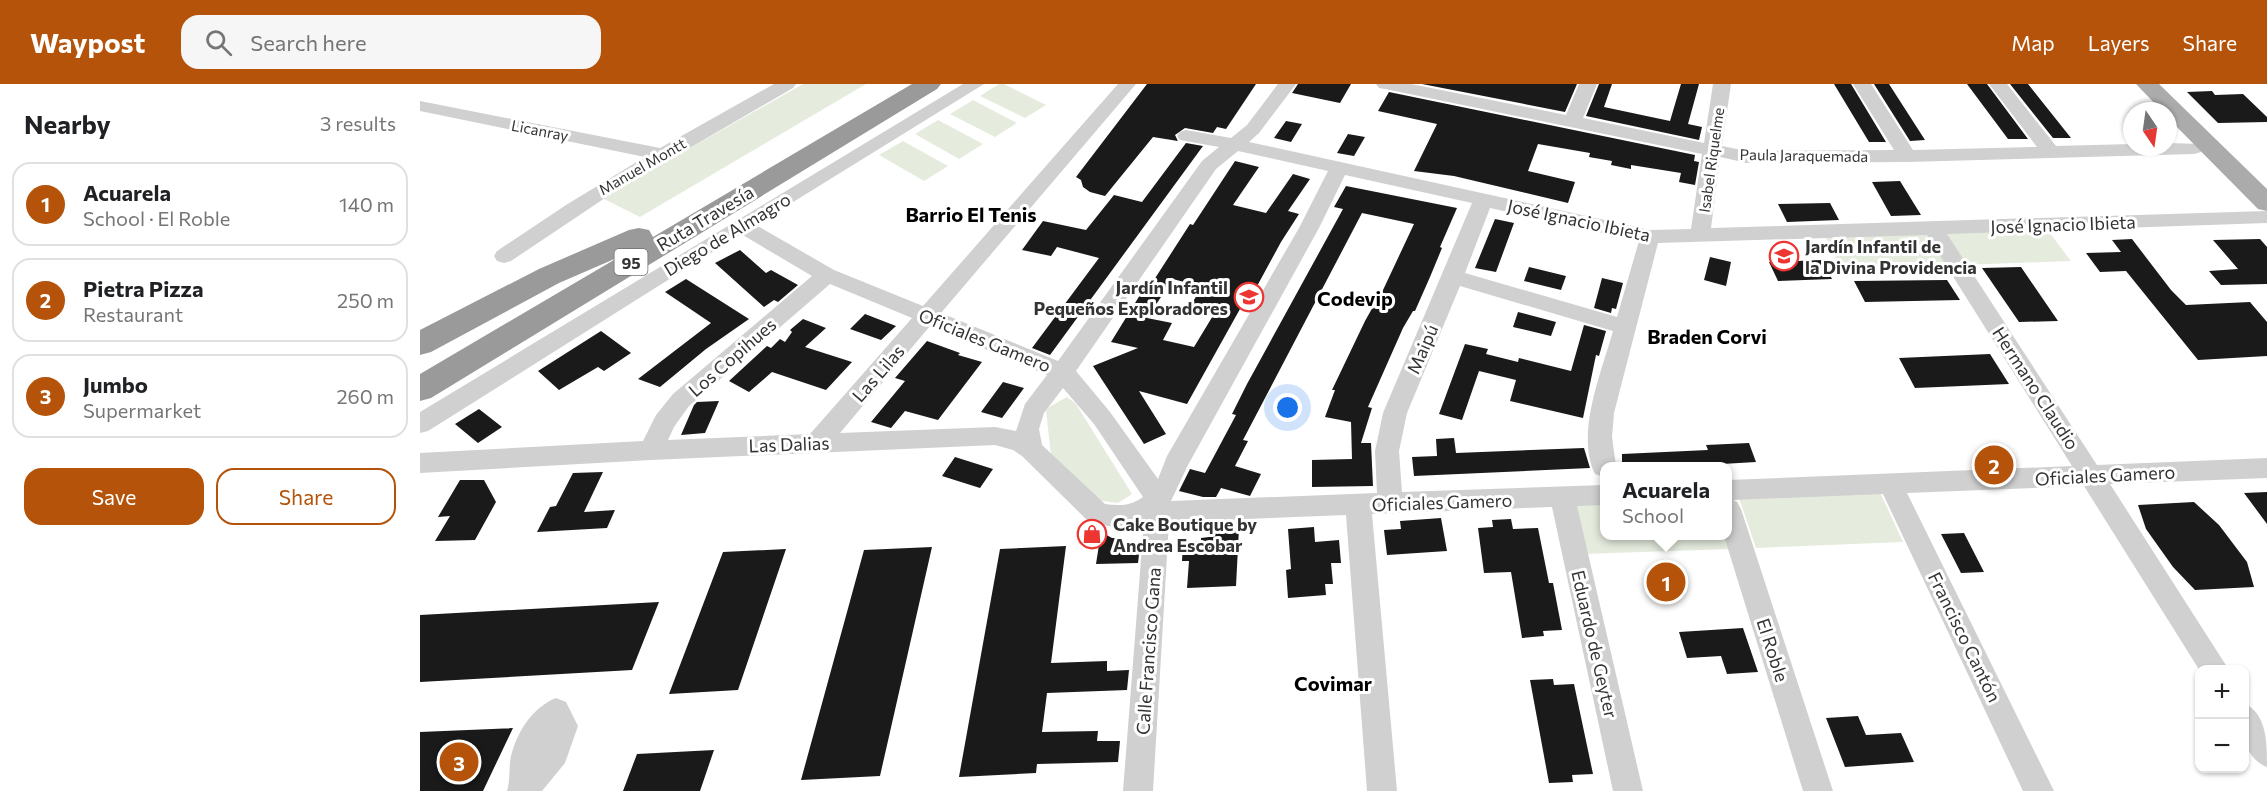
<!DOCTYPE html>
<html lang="en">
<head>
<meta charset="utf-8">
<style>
  body { margin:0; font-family:Commissioner,sans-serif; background:#f6f6f6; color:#202124 }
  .controls { position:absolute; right:18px; bottom:18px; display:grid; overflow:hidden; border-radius:12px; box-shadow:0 2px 4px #0004 }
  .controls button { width:54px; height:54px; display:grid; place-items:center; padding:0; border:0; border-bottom:2px solid #e0e0e0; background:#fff; color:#202124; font:30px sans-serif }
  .compass { position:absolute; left:1703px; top:18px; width:54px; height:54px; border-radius:50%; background:#fff; box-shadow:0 2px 4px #0004; rotate:167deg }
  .you { position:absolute; left:868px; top:324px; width:21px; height:21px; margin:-15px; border:4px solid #fff; border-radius:50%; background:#1a73e8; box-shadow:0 0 0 9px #1a73e833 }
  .badge { display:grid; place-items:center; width:39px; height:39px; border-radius:50%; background:#b45309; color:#fff; font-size:20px; font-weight:700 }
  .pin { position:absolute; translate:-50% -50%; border:3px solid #fff; box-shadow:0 2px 6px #0006 }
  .popup { position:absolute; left:1180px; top:378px; width:132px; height:78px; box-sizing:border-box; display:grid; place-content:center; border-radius:12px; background:#fff; filter:drop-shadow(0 2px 4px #0005); font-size:20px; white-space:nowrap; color:#757577 }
  .popup b { font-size:22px; color:#202124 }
  .popup::after { content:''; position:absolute; left:50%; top:100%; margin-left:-12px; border:12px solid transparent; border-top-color:#fff }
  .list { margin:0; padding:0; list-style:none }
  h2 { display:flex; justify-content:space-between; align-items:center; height:78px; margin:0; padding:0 24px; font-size:26px }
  h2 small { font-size:20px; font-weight:400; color:#757577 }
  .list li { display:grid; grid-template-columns:39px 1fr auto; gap:18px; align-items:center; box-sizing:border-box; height:84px; margin:0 12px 12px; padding:0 12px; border:2px solid #e0e0e0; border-radius:18px }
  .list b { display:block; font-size:22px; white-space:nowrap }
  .list p { margin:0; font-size:20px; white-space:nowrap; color:#757577 }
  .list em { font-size:20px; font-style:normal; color:#757577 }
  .actions { display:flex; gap:12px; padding:18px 24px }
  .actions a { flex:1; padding:14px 0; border:2px solid #b45309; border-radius:18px; text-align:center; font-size:21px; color:#b45309 }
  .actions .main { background:#b45309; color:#fff }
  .icon { flex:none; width:33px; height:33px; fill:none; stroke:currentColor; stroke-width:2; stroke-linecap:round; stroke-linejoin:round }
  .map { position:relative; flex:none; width:1847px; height:707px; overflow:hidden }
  header { display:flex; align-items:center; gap:36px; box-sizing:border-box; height:84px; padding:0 30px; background:#b45309; color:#fff }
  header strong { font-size:28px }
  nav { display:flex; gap:33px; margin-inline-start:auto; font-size:21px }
  .search { width:420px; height:54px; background:#f6f6f6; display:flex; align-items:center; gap:15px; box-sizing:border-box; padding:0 21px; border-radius:18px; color:#757577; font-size:22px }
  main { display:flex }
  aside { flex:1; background:#fff }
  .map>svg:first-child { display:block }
  .green { fill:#e5ecde }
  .building { fill:#1a1a1a; fill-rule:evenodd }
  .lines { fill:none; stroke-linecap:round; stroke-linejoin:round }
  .minor { fill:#d0d0d0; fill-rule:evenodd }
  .major { fill:#ababab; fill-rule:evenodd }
  .highway { fill:#9a9a9a; fill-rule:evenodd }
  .labels { text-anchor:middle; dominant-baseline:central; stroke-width:6; stroke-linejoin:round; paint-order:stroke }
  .far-street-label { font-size:15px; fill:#333; stroke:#fff }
  .shield { fill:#fff; stroke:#707070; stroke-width:1.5 }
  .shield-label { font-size:16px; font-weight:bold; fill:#333 }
  .street-label { font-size:18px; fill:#333; stroke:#fff }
  .poi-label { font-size:18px; font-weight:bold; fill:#333; stroke:#fff; text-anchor:start }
  .neighbourhood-label { font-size:20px; font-weight:bold; fill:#000; stroke:#fff }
</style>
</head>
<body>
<header>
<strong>Waypost</strong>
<div class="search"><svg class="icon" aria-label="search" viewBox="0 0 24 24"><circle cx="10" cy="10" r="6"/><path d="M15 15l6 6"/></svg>Search here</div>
<nav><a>Map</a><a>Layers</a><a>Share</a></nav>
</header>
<main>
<aside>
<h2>Nearby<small>3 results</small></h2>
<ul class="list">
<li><span class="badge">1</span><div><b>Acuarela</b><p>School · El Roble</p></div><em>140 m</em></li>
<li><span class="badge">2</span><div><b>Pietra Pizza</b><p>Restaurant</p></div><em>250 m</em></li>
<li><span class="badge">3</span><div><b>Jumbo</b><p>Supermarket</p></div><em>260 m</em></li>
</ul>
<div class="actions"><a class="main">Save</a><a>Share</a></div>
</aside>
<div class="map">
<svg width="1847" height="707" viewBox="0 0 1847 707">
  <rect width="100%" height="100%" fill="#fff"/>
  <path class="green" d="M383,0H446L220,133L182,114Z
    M579,0H584L626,21L605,34L560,12Z
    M553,16L597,39L575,53L530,30Z
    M518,36L563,60L539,75L495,50Z
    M483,57L528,82L504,97L459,71Z
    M1626,144L1651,177L1542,181L1520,148Z
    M1511,148L1532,181L1422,185L1405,152Z
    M647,313L656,320L712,410L698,419L682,417L668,409L631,371L626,327L629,323Z
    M1460,408L1483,458L1336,464L1319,414Z
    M1184,419V452H1306L1310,465L1163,470L1152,420Z"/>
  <path class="building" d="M727,0H836L806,45L797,43L793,49L765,44L755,51L758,57L733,53L685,112L670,108L663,103L661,96L656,93Z
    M878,0H931L920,19L872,9Z
    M1002,0H1157L1145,28Z
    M1179,0H1192L1184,23L1250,37L1261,0H1279L1268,40L1282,43L1279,56L1166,32Z
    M1414,0H1431L1466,58H1449Z
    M1454,0H1469L1505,56L1490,57Z
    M1547,0H1567L1608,55H1588Z
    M1590,0H1608L1651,54H1633Z
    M1792,7L1795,11L1823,10L1847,33V38L1798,39L1767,8Z
    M969,8L1275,71L1274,77L1279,78L1275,101L1259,98L1261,89L1211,81V85L1191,81L1192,77L1169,73L1170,69L1118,60L1108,87L1155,98L1148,119L1034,92L994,87L1017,40L958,27Z
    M866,37L882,40L871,58L854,54Z
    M928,50L945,53L934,72L917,69Z
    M766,59L783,62L630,271L612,264L679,174L637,163L631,172L602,166L623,137L666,146L694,111L722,118Z
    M815,77L839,83L813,121L846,129L873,90L890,95L868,127L879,130L861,158L829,217L825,216L767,320L719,307L746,350L724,360L673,282L718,264L691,258L728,198L732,199L770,140L773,141ZM753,195L782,203L769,224L794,230L774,263L743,256L752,239L727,234Z
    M1480,97L1501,131L1471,132L1452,98Z
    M926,102L1037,124L1020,163L1022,164L1010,193L995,227H993L983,244L948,323L952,324L941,359H951L953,402L892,403V376L932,375L931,338L905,333L915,306H912L945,237L954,221H956L994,140L942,129L823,356L828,357L815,382L841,390L830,412L801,404L796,413H783L759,407L770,385L785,389L816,331L812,330L827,300L923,125L914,123Z
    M1410,119L1419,136L1367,138L1358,120Z
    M1075,135L1094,139L1076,188L1055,184Z
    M1712,155L1751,206L1766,221L1830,218L1847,238V272L1778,276L1706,187L1680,188L1666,169L1701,168L1692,156Z
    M1840,155L1847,163V200L1801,201L1789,187L1818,185L1793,156Z
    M320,166L346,189L351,186L378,201L358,218L354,216L344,223L295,179Z
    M1290,173L1311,178L1306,202L1284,196Z
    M1402,176L1412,195L1358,197L1349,178Z
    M1109,183L1146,192L1141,206L1104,197Z
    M1601,183L1638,237L1599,238L1562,184Z
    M1182,194L1203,199L1196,225L1192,224L1191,229L1174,224Z
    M266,195L329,235L286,265L240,303L218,295L291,239L245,208Z
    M1527,196L1540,216L1445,218L1434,197Z
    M1098,228L1136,238L1131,252L1093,243Z
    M445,230L476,242L461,256L430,245Z
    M383,235L406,244L385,263L432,278L406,306L352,288L329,308L309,297L347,262L351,264L360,255L365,258L372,248L370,246Z
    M1164,241L1186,247L1179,272L1176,271L1163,334L1090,317L1096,296L1059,287L1042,336L1019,330L1045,260L1068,265L1066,270L1098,278L1099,274L1151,287Z
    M181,247L211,269L184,287L178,283L139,306L118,287Z
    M507,257L540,269L538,271L562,278L518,336L485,327L471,344L451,338L485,297L475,294Z
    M1570,270L1589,300L1495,304L1479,274Z
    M583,298L604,304L582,334L561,328Z
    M299,317L285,349L261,351L274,321L277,318Z
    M59,325L82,343L58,359L35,340Z
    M1034,354L1036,369L1164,364L1170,384L994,392L992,373L1017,372L1016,355Z
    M1329,359L1336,378L1268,382H1202V370L1288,366L1286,361Z
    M535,373L573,385L560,404L522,392Z
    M183,388L164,428L195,426L187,444L117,448L130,423L136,422L153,389Z
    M40,396H64L76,418L55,456L15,457L30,432L18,433Z
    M1847,408V440L1824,409Z
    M1774,418L1799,441L1827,478L1834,503L1775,506L1753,483L1726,445L1718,421Z
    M1021,434L1027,467L967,471L964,446L981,445L980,437Z
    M1091,435L1093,445L1118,444L1129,499H1133L1142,546L1123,547L1124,552L1102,554L1091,488L1064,489L1058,444L1073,443L1072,436Z
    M894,443L895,458L919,456L921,479H911L913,500H905L906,511L868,514L866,486L871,485L868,445Z
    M819,444L816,502L767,504L769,477H762L763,458L781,457V454L789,453V445Z
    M681,448L692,454H703L702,462H720L718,479L676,480Z
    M1544,449L1564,488L1541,489L1521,450Z
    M646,462L631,579L687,577V587L709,586L707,606L627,609L622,648L678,647L677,657H700L698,678L617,680L616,689L539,693L580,465Z
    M512,463L460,692L381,696L444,466Z
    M366,465L318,606L249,610L303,468Z
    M239,518L212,586L0,598V531Z
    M1323,544L1338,588L1307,590L1301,572L1267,574L1259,548Z
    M1133,595L1134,601L1154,600L1173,690L1152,691L1153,698L1129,699L1110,596Z
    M1438,632L1446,651L1481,649L1494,678L1425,683L1406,634Z
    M93,644L63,707H0V648Z
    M294,666L280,707H203L217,670Z"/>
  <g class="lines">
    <path class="minor" d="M354,0H376L373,4L194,108L91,177L84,179L77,177L74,172L77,167L146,121L225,73L0,27V17L240,64Z
      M543,0H564L336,141L414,186L503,222L698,0H716L521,229L638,277L782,77L799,63L760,56L757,52L760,48L766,46L811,54L827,41L858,0H876L839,49L829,58L1230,146L1271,145L1282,70L965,5L959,4L956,0H991L1146,31L1159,0H1177L1163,34L1284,59L1293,0H1311L1302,62L1327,67L1474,66L1433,0H1451L1493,66L1617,63L1569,0H1587L1636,62L1712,60V63H1748V59L1781,60L1783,64L1781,68L1774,70L1487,78L1327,79L1300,73L1291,144L1847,127V139L1527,150L1677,381L1847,374V394L1690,400L1809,586L1780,587L1664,402L1487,409L1634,707H1603L1463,410L1313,416L1317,418L1321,425L1413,707H1383L1304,452H1308V396L1652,382L1507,151L1238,159L1194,329L1192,353L1196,382H1184V393L1175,390C1155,350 1182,287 1193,247L1040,202L987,329L979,367L982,408L1184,401V421L1157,422L1223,707H1193L1132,423L952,430L977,707H947L926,431L749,438L733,707H703L724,437L698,444L669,438L602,372L593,366L575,361L231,376L0,389V369L223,357L236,331L253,310L392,192L321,150L8,347L0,349V328ZM818,67L908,87L879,144L747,372L738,395L690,328L656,287L796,85ZM925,91L1052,119L963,329L955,367L957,409L751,417L768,381L899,144ZM1070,124L1219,157L1197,233L1045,189ZM410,200L492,234L390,350L248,356L254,343L269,322ZM510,242L627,291L605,320L596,347L575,343L420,349ZM643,304L674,340L723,413C711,422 699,422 685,420L622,361L619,345L624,329Z
      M136,614L146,618L158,642L145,679L122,707H87C90,698 89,688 90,678C94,652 111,624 136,614Z
      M1824,619C1847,630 1847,658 1847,683C1820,672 1824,644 1824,619Z"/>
    <path class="major" d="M1716,0H1739L1847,105V127L1838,125L1748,34V27H1742Z"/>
    <path class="highway" d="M492,0H521L517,5L11,314L0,317V290L199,173L139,199L11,268L0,271V246L119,185L209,146L219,144L229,146L233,153Z"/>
  </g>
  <defs>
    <g id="school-ring" transform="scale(1.5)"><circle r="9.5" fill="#fff" stroke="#ed3532" stroke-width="1.5"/><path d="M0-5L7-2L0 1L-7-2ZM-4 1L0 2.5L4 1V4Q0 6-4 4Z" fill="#ed3532"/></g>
    <g id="shop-ring" transform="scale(1.5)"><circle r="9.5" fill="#fff" stroke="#ed3532" stroke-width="1.5"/><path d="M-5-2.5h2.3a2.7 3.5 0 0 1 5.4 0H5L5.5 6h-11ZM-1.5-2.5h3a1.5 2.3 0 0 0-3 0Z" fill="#ed3532"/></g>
  </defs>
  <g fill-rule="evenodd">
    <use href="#school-ring" x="1364" y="172"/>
    <use href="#school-ring" x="829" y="213"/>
    <use href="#shop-ring" x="672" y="450"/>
  </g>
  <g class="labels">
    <g class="far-street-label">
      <text transform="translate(120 46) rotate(11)">Licanray</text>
      <text transform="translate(1384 71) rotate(1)">Paula Jaraquemada</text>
      <text transform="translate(1291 76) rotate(-82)">Isabel Riquelme</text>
      <text transform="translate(222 82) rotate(-30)">Manuel Montt</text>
    </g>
    <rect class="shield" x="194.5" y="165" width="33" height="26" rx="4.5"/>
    <g class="shield-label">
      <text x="211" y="178">95</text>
    </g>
    <g class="street-label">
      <text transform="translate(285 134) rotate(-31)">Ruta Travesía</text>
      <text transform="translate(1159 136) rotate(12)">José Ignacio Ibieta</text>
      <text transform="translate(1643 140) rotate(-2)">José Ignacio Ibieta</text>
      <text transform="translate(307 150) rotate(-31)">Diego de Almagro</text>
      <text transform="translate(565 256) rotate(22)">Oficiales Gamero</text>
      <text transform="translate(1002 265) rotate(-67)">Maipú</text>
      <text transform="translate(312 273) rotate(-41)">Los Copihues</text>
      <text transform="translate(458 289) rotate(-49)">Las Lilas</text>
      <text transform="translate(1616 304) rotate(57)">Hermano Claudio</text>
      <text transform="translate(369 360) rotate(-2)">Las Dalias</text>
      <text transform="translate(1685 391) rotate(-3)">Oficiales Gamero</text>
      <text transform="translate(1022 418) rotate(-2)">Oficiales Gamero</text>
      <text transform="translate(1545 553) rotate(64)">Francisco Cantón</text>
      <text transform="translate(1175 560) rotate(77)">Eduardo de Geyter</text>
      <text transform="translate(1353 566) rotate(72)">El Roble</text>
      <text transform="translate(728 567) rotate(-86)">Calle Francisco Gana</text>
    </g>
    <g class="poi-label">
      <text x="1385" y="162">Jardín Infantil de<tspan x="1385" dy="21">la Divina Providencia</tspan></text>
      <text x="808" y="203" text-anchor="end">Jardín Infantil<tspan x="808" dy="21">Pequeños Exploradores</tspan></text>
      <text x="693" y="440">Cake Boutique by<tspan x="693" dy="21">Andrea Escobar</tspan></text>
    </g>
    <g class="neighbourhood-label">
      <text x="551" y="130">Barrio El Tenis</text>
      <text x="935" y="214">Codevip</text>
      <text x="1287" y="252">Braden Corvi</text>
      <text x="913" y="599">Covimar</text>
    </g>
  </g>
</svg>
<div class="controls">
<button>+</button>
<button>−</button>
</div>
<svg class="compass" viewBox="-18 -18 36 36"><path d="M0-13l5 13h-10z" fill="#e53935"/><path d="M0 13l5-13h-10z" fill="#757577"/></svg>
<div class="you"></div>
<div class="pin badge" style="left:1246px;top:498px">1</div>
<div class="popup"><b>Acuarela</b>School</div>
<div class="pin badge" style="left:1574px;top:381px">2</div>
<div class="pin badge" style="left:39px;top:678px">3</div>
</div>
</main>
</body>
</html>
